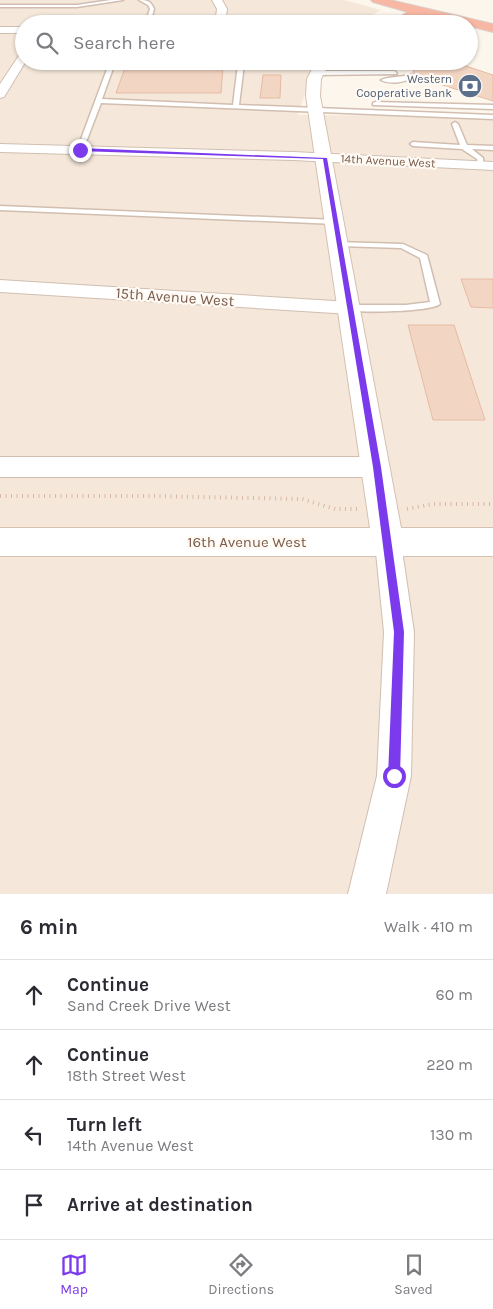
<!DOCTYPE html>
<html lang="en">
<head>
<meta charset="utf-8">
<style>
  body { margin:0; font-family:Karla,sans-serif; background:#f7f7f7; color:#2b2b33 }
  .stop { position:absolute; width:15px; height:15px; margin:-11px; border:4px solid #7c3aed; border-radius:50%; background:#fff }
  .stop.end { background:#7c3aed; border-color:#fff; box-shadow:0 1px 5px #0008 }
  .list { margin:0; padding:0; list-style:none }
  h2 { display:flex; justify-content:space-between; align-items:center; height:65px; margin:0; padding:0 20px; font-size:21px }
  h2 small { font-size:16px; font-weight:400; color:#7c7c81 }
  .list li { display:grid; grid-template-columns:32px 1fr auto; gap:15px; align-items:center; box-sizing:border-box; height:70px; padding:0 20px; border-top:1px solid #e1e1e2 }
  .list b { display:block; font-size:19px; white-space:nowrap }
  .list p { margin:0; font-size:16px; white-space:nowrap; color:#7c7c81 }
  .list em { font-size:16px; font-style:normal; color:#7c7c81 }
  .icon { flex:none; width:28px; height:28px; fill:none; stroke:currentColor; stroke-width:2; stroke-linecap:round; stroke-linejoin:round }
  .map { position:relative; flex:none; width:493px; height:894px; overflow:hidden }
  .search { position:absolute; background:#fff; box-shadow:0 1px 4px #0004; left:15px; right:15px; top:15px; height:55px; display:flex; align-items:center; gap:12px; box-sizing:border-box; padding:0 18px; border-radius:28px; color:#7c7c81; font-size:19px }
  .sheet { height:345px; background:#fff }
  nav { display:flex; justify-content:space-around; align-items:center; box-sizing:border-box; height:70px; border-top:1px solid #e1e1e2; background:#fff; font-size:14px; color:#7c7c81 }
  nav a { display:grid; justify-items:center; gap:2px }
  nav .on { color:#7c3aed }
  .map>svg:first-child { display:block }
  .residential { fill:#f5e8da }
  .building { fill:#f3d5c3; stroke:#e6bba3 }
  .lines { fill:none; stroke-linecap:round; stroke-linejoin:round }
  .lane-casing { stroke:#d1beb0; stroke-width:3 }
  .street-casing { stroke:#d1beb0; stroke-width:2 }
  .secondary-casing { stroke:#d6c0b0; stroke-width:2 }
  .highway-casing { stroke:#dad1cd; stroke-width:2 }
  .path { stroke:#d9b8a5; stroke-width:4; stroke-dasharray:1 4.5; stroke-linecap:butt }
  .lane { fill:#fff; fill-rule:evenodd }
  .street { fill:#fff; fill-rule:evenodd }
  .secondary { fill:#fff; fill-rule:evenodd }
  .highway { fill:#f7b7a3; fill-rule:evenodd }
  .route { fill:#7c3aed }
  .labels { text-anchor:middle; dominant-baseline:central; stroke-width:4.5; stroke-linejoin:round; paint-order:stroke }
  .far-service-label { font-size:12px; fill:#4e5e75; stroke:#fffaf3; text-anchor:end }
  .far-street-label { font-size:12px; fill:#7a5c4d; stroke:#fffaf3 }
  .street-label { font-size:15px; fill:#7a5c4d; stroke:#fffaf3 }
</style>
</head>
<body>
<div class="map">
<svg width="493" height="894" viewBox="0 0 493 894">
  <rect width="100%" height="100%" fill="#fdf6ec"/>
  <path class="residential" d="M0,0H344L381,10L357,24H24V61H316L298,115L493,116V894H0Z"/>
  <path class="building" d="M407,61L454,62L493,75V101L417,77Z
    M126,65L223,66L221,93H116Z
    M263,75H281L280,98H260Z
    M461,279H493V308L471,307Z
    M408,325H454L485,420H433Z"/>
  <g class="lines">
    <g class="lane-casing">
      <path id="lane" d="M111,0H123L77,7H0V5H77Z
        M139,0C147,0 151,1 154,9L150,24H145L150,9L148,5Z
        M110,61H265L318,66L320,69L244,64L239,105L493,115V119L101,103L83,150L78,151L77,150ZM115,63L238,64L233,105L102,99Z
        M395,71L397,74L316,75L313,73L316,71Z
        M413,74L415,77C405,82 391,85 381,80C390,76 401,78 413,74Z
        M375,102L493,105V109L373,105V103Z
        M455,122L458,124L467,145L493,146V150L472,149L483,158V166H479L477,159L462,149L413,146L410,144L413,142L460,145L452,124Z
        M0,206L336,220L340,222L336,224L0,210Z
        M336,242L403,244L427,255L440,304C430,312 361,313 347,310V306L350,305H406L430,302L420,258L401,248L339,246L335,244Z"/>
    </g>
    <g class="street-casing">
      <path id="street" d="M212,0H222L227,9L225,24H215L217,9Z
        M0,27H24V33H0Z
        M24,53V61H26L4,97L0,98V84L20,54Z
        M0,144L293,152L493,162V170L293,160L0,152Z
        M0,280L350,302L357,304L360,308L357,312L350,314L0,292Z
        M0,457H377L386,460L389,467L386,474L377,477H0Z
        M388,531L397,535L401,543L414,632L411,776L386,894H348L377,776L384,632L375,543L379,535Z"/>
    </g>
    <g class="secondary-casing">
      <path id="secondary" d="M316,61H330L321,79L320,96L401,528H493V556H0V528H370L306,96L307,79Z"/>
    </g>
    <g class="highway-casing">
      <path id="highway" d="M371,0H390L493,24V32L469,26V24C453,24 435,13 419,15C410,17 404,24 394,24L392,21L408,12L373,2Z"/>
    </g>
    <path class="path" d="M0,496H152L302,499L335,509H358
      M407,509L434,504H493"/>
    <use href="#lane" class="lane"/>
    <use href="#street" class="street"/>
    <use href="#secondary" class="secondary"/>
    <use href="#highway" class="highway"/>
  </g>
  <path class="route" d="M80,148L327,158L381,467L404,632L400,776L398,781L394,782L390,781L388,776L394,632L373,467L323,159L78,151Z"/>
  <defs>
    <g id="bank-disc" transform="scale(1.25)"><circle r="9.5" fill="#5c6f8a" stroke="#fffaf3"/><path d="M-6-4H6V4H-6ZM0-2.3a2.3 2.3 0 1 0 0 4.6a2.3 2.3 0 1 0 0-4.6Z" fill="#fff"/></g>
  </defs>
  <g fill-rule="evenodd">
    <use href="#bank-disc" x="470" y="86"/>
  </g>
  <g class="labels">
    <g class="far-service-label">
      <text x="452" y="79">Western<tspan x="452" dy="14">Cooperative Bank</tspan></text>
    </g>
    <g class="far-street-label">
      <text transform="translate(388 161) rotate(3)">14th Avenue West</text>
    </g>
    <g class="street-label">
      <text transform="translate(175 297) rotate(4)">15th Avenue West</text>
      <text x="247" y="542">16th Avenue West</text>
    </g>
  </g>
</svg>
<div class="stop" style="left:394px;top:776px"></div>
<div class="stop end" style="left:80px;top:150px"></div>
<div class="search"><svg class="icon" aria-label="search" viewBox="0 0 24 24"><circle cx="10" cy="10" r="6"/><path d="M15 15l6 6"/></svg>Search here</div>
</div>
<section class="sheet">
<h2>6 min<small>Walk · 410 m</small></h2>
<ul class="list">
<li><svg class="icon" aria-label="ahead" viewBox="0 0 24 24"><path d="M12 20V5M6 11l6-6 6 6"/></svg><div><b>Continue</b><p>Sand Creek Drive West</p></div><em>60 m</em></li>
<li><svg class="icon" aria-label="ahead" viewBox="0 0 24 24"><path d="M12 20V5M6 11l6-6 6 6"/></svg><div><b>Continue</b><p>18th Street West</p></div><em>220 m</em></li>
<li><svg class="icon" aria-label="left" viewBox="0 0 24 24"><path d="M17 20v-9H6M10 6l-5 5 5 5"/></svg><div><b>Turn left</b><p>14th Avenue West</p></div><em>130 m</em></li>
<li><svg class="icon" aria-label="arrive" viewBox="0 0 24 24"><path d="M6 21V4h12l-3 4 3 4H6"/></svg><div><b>Arrive at destination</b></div></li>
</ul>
</section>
<nav>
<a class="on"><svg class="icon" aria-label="map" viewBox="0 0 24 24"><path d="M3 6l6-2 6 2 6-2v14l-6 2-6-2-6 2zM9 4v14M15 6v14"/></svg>Map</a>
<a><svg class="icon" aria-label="directions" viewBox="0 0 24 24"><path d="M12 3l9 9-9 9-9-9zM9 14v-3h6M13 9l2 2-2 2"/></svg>Directions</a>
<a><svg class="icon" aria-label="saved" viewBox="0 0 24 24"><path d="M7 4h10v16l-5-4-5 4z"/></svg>Saved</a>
</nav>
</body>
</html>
